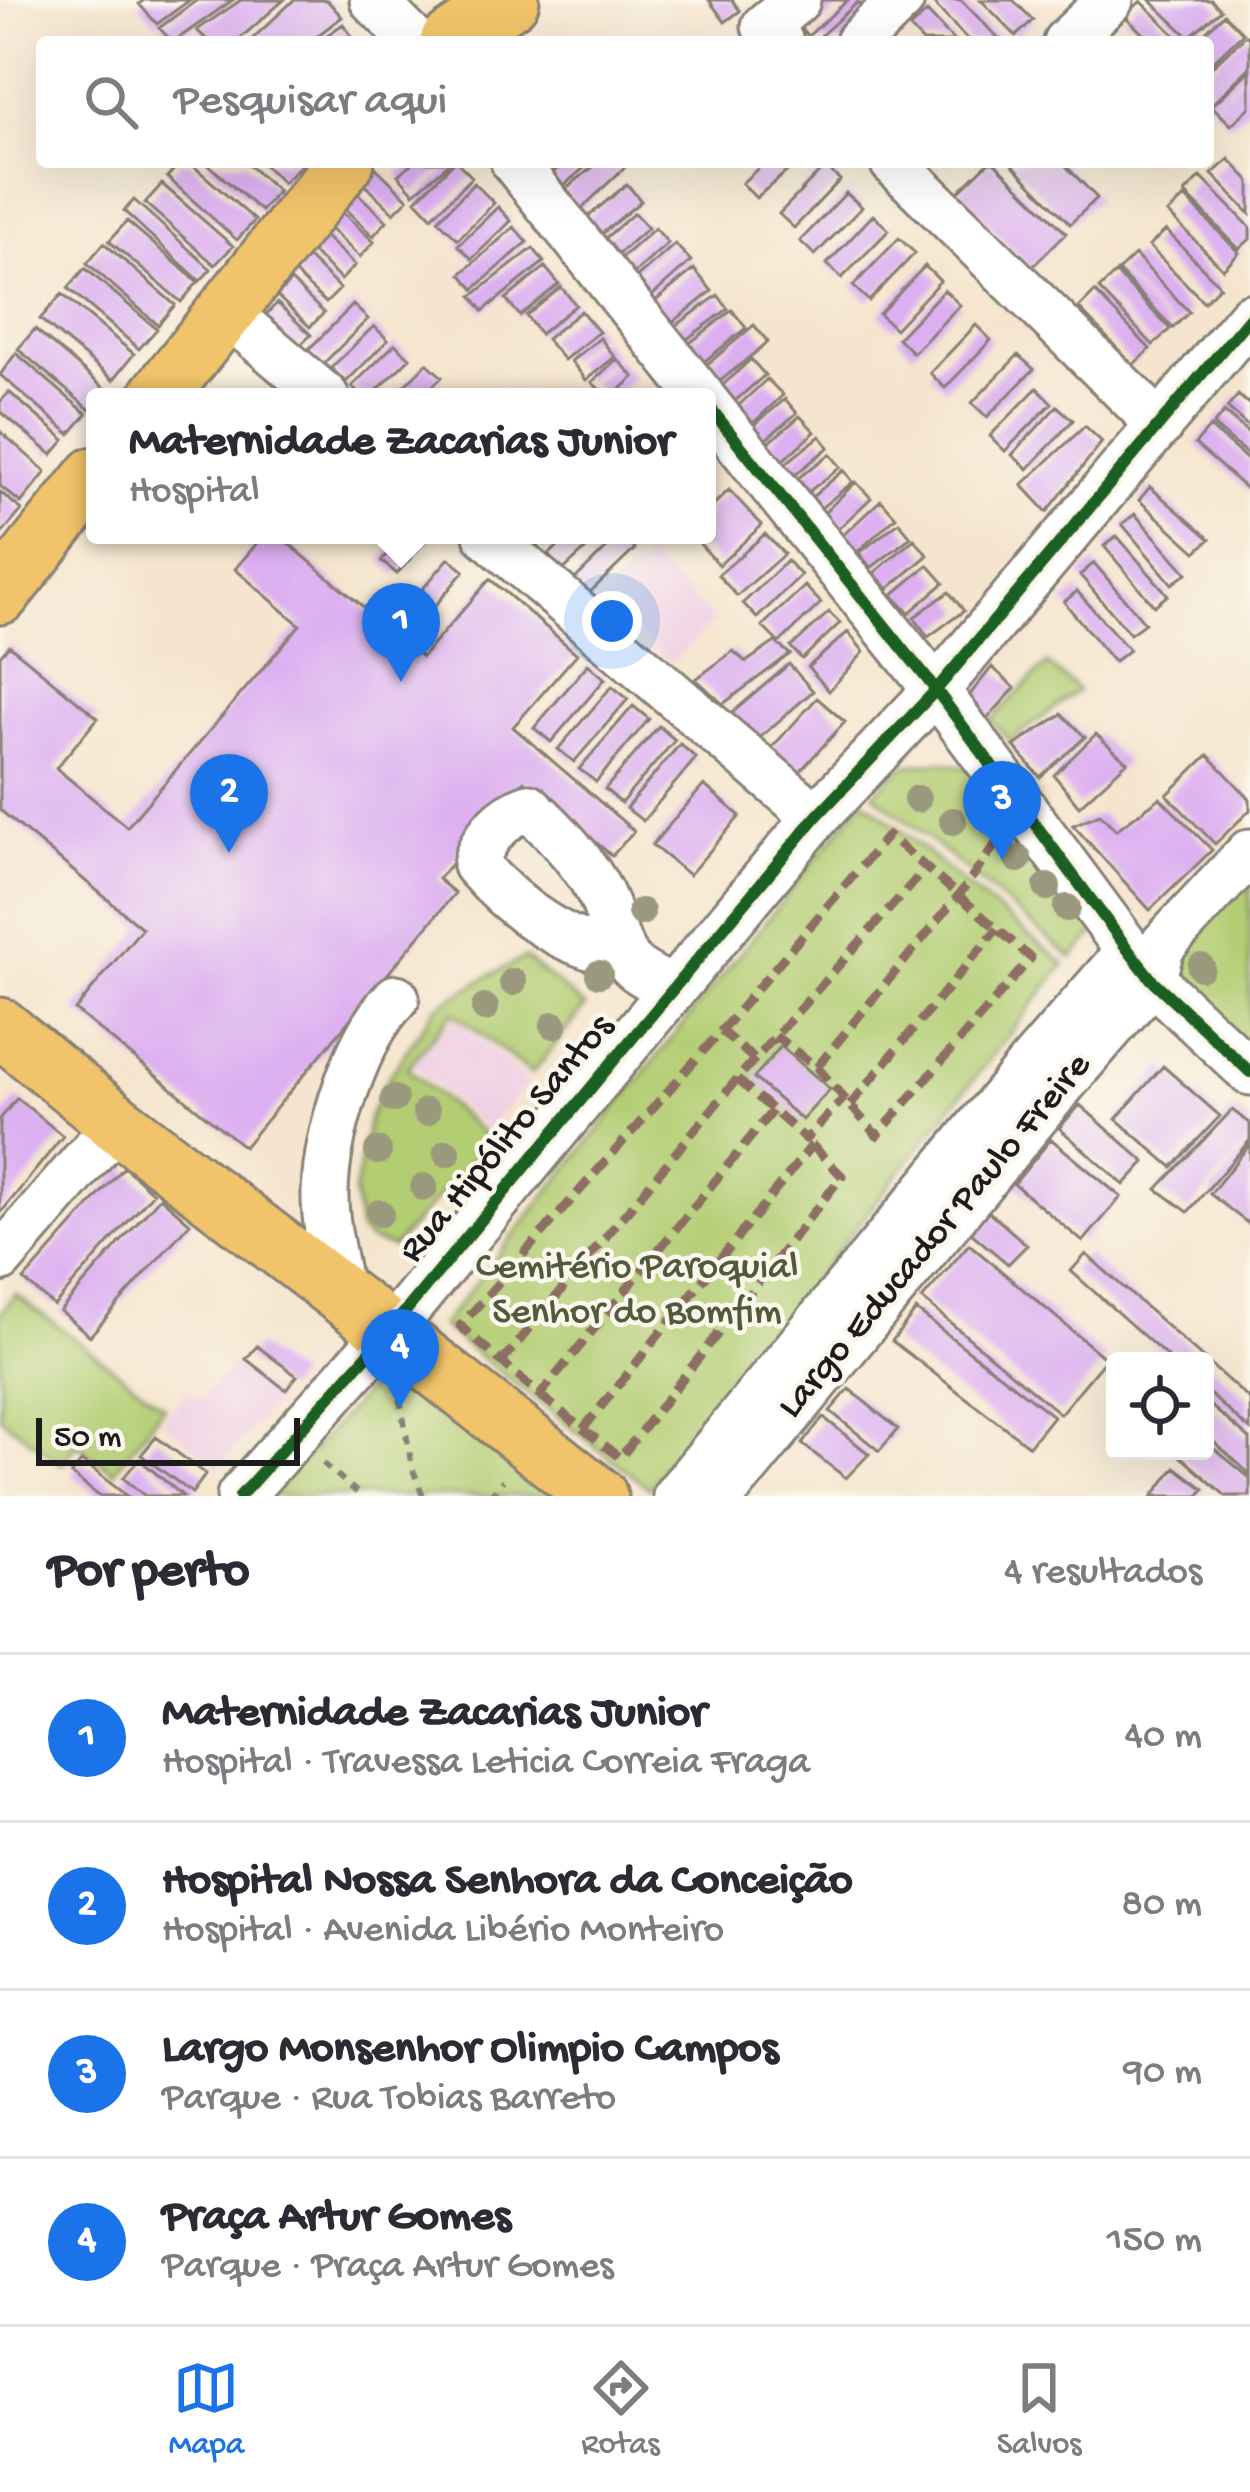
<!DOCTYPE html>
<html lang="pt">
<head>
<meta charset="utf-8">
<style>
  body { margin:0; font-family:"Gochi Hand",sans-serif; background:#f7f7f7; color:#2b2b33 }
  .controls { position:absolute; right:36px; bottom:36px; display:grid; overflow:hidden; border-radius:12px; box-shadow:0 12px 48px #0002 }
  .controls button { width:108px; height:108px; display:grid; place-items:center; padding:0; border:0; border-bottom:3px solid #e1e1e2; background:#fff; color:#2b2b33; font:60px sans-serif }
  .scale { position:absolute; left:36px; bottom:30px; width:264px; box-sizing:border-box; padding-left:12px; border:6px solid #1c1c1c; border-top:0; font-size:33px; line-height:42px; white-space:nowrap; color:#1c1c1c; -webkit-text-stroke:9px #fbf7ec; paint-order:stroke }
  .you { position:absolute; left:612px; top:621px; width:42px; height:42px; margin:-30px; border:9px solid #fff; border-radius:50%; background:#1a73e8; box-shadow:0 0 0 18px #1a73e833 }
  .badge { display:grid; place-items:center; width:78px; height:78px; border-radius:50%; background:#1a73e8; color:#fff; font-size:39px; font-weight:700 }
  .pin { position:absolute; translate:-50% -99px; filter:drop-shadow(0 3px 6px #0008) }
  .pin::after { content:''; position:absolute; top:63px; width:42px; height:36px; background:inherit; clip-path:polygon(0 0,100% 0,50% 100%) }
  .popup { position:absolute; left:86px; top:388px; width:630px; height:156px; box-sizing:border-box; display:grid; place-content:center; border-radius:12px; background:#fff; filter:drop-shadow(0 3px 9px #0005); font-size:39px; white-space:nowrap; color:#7c7c81 }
  .popup b { font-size:45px; color:#2b2b33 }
  .popup::after { content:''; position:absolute; left:50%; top:100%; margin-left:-24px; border:24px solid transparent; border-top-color:#fff }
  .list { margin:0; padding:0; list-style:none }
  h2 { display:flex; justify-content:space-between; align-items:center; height:156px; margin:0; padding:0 48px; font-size:51px }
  h2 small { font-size:39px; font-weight:400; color:#7c7c81 }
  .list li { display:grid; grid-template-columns:78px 1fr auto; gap:36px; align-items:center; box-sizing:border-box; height:168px; padding:0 48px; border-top:3px solid #e1e1e2 }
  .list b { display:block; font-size:45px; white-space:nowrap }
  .list p { margin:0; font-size:39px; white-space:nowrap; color:#7c7c81 }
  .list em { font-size:39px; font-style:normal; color:#7c7c81 }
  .icon { flex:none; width:66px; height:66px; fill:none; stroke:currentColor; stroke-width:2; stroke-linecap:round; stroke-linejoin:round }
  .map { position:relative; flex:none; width:1250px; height:1496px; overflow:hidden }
  .search { position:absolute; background:#fff; box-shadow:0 12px 48px #0002; left:36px; right:36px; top:36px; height:132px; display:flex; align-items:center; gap:30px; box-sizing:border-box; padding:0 42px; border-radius:12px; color:#7c7c81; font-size:45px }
  .sheet { height:828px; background:#fff }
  nav { display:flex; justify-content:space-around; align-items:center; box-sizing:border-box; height:168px; border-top:3px solid #e1e1e2; background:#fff; font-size:33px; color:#7c7c81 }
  nav a { display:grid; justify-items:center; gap:6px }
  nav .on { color:#1a73e8 }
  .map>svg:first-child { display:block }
  .built { fill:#f0d0e4 }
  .green { fill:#b3cd73; stroke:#687448; stroke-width:3 }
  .building { fill:#dcaff1 }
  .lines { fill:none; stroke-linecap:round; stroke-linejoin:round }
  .minor-casing { stroke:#888075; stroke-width:51 }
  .major-casing { stroke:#888075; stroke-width:63 }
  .path { stroke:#888075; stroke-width:6; stroke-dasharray:9 9; stroke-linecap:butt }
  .minor { stroke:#fff; stroke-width:45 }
  .major { stroke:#f1c36a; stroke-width:57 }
  .quiet { stroke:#8d6e63; stroke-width:9; stroke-dasharray:18 9; stroke-linecap:butt }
  .cycleway-casing { stroke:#fbf7ec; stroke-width:20 }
  .cycleway { stroke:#1b5e20; stroke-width:12 }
  .tree { fill:#9b997d }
  .labels { text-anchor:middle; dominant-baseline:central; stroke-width:9; stroke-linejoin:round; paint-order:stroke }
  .street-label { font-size:39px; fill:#1c1c1c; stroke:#fbf7ec }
  .park-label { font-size:39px; fill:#515a3a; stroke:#fbf7ec }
</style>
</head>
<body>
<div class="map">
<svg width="1250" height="1496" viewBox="0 0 1250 1496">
  <rect width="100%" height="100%" fill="#fbf7ec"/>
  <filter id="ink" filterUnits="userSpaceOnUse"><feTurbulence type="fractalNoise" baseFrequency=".00833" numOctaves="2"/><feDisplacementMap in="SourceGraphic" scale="24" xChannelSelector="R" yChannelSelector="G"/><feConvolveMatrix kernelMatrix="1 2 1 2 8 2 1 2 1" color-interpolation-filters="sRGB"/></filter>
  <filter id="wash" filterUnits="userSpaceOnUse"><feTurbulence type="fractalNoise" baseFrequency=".004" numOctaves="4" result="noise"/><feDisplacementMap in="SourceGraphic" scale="48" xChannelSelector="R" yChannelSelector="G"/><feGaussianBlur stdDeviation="2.7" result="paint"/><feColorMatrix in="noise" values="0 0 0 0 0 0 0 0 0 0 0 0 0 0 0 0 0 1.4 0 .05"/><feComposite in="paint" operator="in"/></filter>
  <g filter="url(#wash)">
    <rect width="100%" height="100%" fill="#f5e5ce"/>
    <path class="built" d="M647,555L714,620L671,664L603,599Z
      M454,1017L529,1082L487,1130L412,1064Z
      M234,1362L278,1399L218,1468L163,1420L188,1390L201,1400Z"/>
    <path class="green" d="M1047,664L1078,690L1010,742L991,720Z
      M941,762L982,771L1101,927L1072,958L873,793L906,765Z
      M864,799L966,886L1065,964L649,1488L441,1326Z
      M1250,867V1047L1160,963Z
      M525,958L585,1007L532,1074L453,1012L407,1068L490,1140L393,1247L370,1241L360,1231L354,1193L369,1118L385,1083L436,1007L485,978Z
      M15,1294L164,1406L114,1472L77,1444L62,1464L0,1417V1314Z
      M392,1363L564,1496H270Z"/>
    <g id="blocks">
      <path class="building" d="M144,0H190L157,24L139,4Z
        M197,0H233L173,42L159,28Z
        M241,0H284L236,42H209L197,30Z
        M294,0H327L342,17L309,42H249Z
        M709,0H732L740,11L725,22Z
        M819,0H848L808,36L795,22Z
        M940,0H961L1002,42H970L935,5Z
        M981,0H1013L1033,20L1016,36Z
        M1150,0H1211L1221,10L1189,37Z
        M1141,1L1182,42H1151L1125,16Z
        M858,2L871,16L842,42H819L817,39Z
        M927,12L955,42H923L910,28Z
        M1224,14L1243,33L1208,66V42H1195Z
        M343,24L356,42H317Z
        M1246,35L1250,39V67L1211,105L1208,102V70Z
        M1250,70V107L1231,125L1212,106Z
        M1229,159L1250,181V214L1212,174Z
        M181,162H189L255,220L237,240L167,177Z
        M205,162H245L278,191L261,211Z
        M261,162H299L302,164L283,183Z
        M413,162H451L414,193L398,175Z
        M454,162H457L472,177L432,217L416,200Z
        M567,162H591L561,188L549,175Z
        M599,162H630L580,210L563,191Z
        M765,162H798L756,198L742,183Z
        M989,162H994L1066,233L1031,268L957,193Z
        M1010,162H1062L1097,198L1070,224Z
        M825,166L840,180L794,228L779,214Z
        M375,167L408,199L394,213L361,181Z
        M1201,177L1250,227V239L1239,249L1185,193Z
        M474,183L494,203L458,239L438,220Z
        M162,184L233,246L215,265L145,203Z
        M627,184L641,201L599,236L585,219Z
        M354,190L387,221L373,236L340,204Z
        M846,193L862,207L815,255L800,241Z
        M1185,197L1239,253L1223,269L1168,213Z
        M134,200L211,269L200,281L124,211Z
        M498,207L511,221L472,259L458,245Z
        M341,211L374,242L360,257L327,226Z
        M634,213L648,228L617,255L603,240Z
        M873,215L889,230L842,278L827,264Z
        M127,221L198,282L181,302L109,241Z
        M514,227L527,242L474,289L461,274Z
        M655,228L668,243L632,275L619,260Z
        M1166,230L1220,286L1204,302L1149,246Z
        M322,234L355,265L341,280L308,248Z
        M899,238L915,253L869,301L853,286Z
        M104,243L175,305L158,325L87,263Z
        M675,244L691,261L652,296L636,278Z
        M533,248L544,262L483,311L472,296Z
        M1135,255L1189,312L1173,328L1118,271Z
        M307,257L340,289L326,303L293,272Z
        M925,266L940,281L895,329L879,314Z
        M545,267L559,284L520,316L506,299Z
        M85,268L157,329L139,349L68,288Z
        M694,269L712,291L671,324L653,303Z
        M1116,273L1170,329L1153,345L1099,289Z
        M291,281L324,313L310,327L277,296Z
        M561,287L576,305L540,334L526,316Z
        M944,290L960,305L913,353L898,338Z
        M1095,292L1150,349L1133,365L1079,308Z
        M62,294L134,354L113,380L40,319Z
        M718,295L728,309L683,342L673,328Z
        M277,303L311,335L296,349L263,318Z
        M353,305L368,319L323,364L308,350Z
        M732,310L746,328L700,365L686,346Z
        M581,311L599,332L564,360L546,339Z
        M754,325L768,342L718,383L704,367Z
        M976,325L991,340L945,388L930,373Z
        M374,326L388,340L346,382L331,368Z
        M35,329L106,390L101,397H95V404L90,410L18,349Z
        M600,338L615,357L586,380L571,361Z
        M395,344L410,358L370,397H363L352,386Z
        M16,353L87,414L70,434L0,375Z
        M1018,355L1034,369L987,417L972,403Z
        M617,359L634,377L612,397H607L592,382Z
        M751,359L765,375L735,401L722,386Z
        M427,363L442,377L421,397H393Z
        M767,379L783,395L752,424L737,407Z
        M1037,388L1052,403L1005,451L990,436Z
        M9,392L65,440L52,455L0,411V402Z
        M1238,395L1250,405V428L1227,408Z
        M785,399L797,413L765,440L753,426Z
        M1057,406L1073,420L1028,469L1012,455Z
        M1224,412L1250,434V457L1213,425Z
        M800,416L815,432L782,461L767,444Z
        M1085,426L1102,442L1047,512L1022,485Z
        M1210,427L1250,462V492L1195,444Z
        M0,431L46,472L21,503L0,486Z
        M820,436L829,447L795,475L785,464Z
        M830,454L841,467L808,492L798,478Z
        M844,470L853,482L821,508L812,497Z
        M856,482L871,498L838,529L823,514Z
        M1150,487L1210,539L1196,552L1139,500Z
        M729,490L762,525L719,565L692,535H707V511Z
        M0,492L22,510L0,536Z
        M881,500L896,517L857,552L842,536Z
        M1135,514L1187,573L1172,584L1122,524Z
        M899,522L911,537L871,568L859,553Z
        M765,534L784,554L737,596L718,575Z
        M264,535H279L422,657L490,579L577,654L513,727L634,831L612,856L524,781L438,879L455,893L244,1147L75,1010L142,928L0,810V656L9,645L98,718L56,768L127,827L300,625L235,569Z
        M403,535H422L427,539L397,574L381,561Z
        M570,535H601L558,575L543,560Z
        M620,535L635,549L586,596L572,582Z
        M1117,536L1168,595L1154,606L1104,546Z
        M914,539L928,555L888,589L874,573Z
        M449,558L464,571L435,606L420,592Z
        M787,561L801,575L757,618L743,603Z
        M1094,563L1145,623L1130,634L1080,575Z
        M928,565L944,583L909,613L892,595Z
        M805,586L821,603L779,643L762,626Z
        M1077,591L1129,650L1114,662L1064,602Z
        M949,592L964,611L928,637L914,617Z
        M829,612L840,623L802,659L791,647Z
        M848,632L864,652L829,691L808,667Z
        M775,642L790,654L723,704L696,679L733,651L746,662Z
        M588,664L605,679L551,742L534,728Z
        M789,664L813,691L748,748L724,720Z
        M992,667L1015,688L987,719L968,697Z
        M612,686L628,699L574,762L558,749Z
        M817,698L845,722L793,779L765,755Z
        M633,706L649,719L596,782L579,769Z
        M1062,714L1085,737L1040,777L1014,746Z
        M659,726L675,740L621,803L605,789Z
        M1096,734L1127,762L1079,806L1054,775Z
        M680,744L696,758L643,821L626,808Z
        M1208,755L1250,799V810L1215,844L1167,795Z
        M704,785L740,816L689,875L652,845Z
        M1160,798L1212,850L1150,910L1073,825L1100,814L1116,830Z
        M781,1046L830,1089L802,1120L754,1078Z
        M1163,1066L1220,1116L1172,1167L1116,1119Z
        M17,1098L63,1136L0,1214V1119Z
        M1080,1105L1145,1162L1124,1185L1059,1128Z
        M1232,1110L1250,1123V1140L1188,1212L1157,1189Z
        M1051,1139L1121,1197L1083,1242L1014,1184Z
        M1250,1144V1225L1210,1194Z
        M124,1167L153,1193L54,1306L24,1280Z
        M160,1197L190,1223L90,1336L60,1311Z
        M988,1211L1027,1245L1008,1264L971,1233Z
        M969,1244L1106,1359L1060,1414L922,1299Z
        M1086,1254L1250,1400V1430L1205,1390V1361H1172L1071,1271Z
        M916,1310L1053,1416L1029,1446L892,1341Z
        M257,1346L297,1376L286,1390L246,1359Z
        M849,1389L898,1429L879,1451L830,1411Z
        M1205,1401L1250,1439V1474L1205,1434Z
        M823,1417L869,1454L846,1478L802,1444Z
        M156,1437L206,1474L192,1493L141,1455Z
        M1205,1441L1250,1478V1496H1226L1174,1451H1205Z
        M139,1459L183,1496H145L123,1478Z
        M82,1461L127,1496H99L71,1474Z
        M1175,1467L1204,1489L1198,1496H1153Z"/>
    </g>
  </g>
  <g filter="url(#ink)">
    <use href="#blocks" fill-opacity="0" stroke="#888075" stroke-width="3"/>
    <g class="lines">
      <g class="minor-casing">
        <path id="minor" d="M373,0L415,42
          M780,42L765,26L797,0
          M858,42L901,0
          M1066,42L1110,0
          M514,162L702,397
          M893,162L1160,425
          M226,312L326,397
          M707,404L936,690L1129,951L1152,980L1250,1072
          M487,535L816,817
          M623,954C564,946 514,909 476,865C480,839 504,815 529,807C556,832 584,861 601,895C612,917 614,947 632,965C642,975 659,982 672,989
          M0,1259L117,1123
          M340,1295C335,1262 324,1225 325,1191C327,1133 355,1040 396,998
          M240,1496L389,1331L816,817L936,690L1250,317
          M676,1496L1029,1066L1129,951
          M722,1496L1059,1088L1152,980L1162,946L1250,852"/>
      </g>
      <g class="major-casing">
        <path id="major" d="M449,42L510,0
          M158,397L345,162
          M0,595L95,476
          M0,1027L117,1123L389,1331L598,1496"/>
      </g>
      <path class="path" d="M400,1399L412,1467L423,1496
        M323,1463L361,1496
        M490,1496L503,1480"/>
      <use href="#minor" class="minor"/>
      <use href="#major" class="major"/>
      <path class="quiet" d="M721,1031L888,835L1031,958L877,1136L817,1067L775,1036
        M754,1059L721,1031L460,1326L540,1395L773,1110
        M817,1067L966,886L1022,807
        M737,1079L806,1139L844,1098
        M850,1105L997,929
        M501,1363L737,1079L926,868
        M540,1395L620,1458L842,1176L806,1139
        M583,1429L812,1145"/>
      <g class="cycleway-casing">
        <path id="cycleway" d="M707,404L936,690L1129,951L1152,980L1250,1072
          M240,1496L389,1331L816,817L936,690L1250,317"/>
      </g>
      <use href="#cycleway" class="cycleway"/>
    </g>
    <g class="tree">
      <circle cx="917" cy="799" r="14"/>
      <circle cx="953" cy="821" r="14"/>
      <circle cx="1018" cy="859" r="14"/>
      <circle cx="1047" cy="887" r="14"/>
      <circle cx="1067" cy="908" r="14"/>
      <circle cx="641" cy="912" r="14"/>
      <circle cx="1201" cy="967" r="14"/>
      <circle cx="599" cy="974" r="14"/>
      <circle cx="513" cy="982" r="14"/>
      <circle cx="485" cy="1008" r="14"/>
      <circle cx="554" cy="1025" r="14"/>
      <circle cx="394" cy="1099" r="14"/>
      <circle cx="426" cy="1112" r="14"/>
      <circle cx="378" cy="1151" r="14"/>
      <circle cx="447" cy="1153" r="14"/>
      <circle cx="424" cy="1187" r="14"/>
      <circle cx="380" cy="1213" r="14"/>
    </g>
  </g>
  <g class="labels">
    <g class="street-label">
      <text transform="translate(508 1140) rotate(-50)">Rua Hipólito Santos</text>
      <text transform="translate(936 1237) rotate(-50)">Largo Educador Paulo Freire</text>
    </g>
    <g class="park-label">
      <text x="637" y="1269">Cemitério Paroquial<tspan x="637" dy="45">Senhor do Bomfim</tspan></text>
    </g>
  </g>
</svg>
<div class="controls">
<button><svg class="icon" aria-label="locate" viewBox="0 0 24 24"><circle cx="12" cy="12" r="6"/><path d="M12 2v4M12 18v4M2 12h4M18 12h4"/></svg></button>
</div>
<div class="scale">50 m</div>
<div class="you"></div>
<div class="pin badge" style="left:401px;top:682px">1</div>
<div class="popup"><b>Maternidade Zacarias Junior</b>Hospital</div>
<div class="pin badge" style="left:229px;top:853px">2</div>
<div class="pin badge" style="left:1002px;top:860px">3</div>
<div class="pin badge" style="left:400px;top:1408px">4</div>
<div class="search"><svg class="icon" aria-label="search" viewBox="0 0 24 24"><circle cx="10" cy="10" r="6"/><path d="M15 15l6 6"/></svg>Pesquisar aqui</div>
</div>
<section class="sheet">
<h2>Por perto<small>4 resultados</small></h2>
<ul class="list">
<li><span class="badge">1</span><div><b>Maternidade Zacarias Junior</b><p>Hospital · Travessa Leticia Correia Fraga</p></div><em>40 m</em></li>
<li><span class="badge">2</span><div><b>Hospital Nossa Senhora da Conceição</b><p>Hospital · Avenida Libério Monteiro</p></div><em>80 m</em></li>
<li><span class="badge">3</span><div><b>Largo Monsenhor Olimpio Campos</b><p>Parque · Rua Tobias Barreto</p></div><em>90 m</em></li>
<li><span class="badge">4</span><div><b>Praça Artur Gomes</b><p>Parque · Praça Artur Gomes</p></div><em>150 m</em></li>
</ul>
</section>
<nav>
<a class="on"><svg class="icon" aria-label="map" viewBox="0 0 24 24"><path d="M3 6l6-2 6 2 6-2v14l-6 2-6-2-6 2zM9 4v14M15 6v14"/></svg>Mapa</a>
<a><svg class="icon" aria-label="directions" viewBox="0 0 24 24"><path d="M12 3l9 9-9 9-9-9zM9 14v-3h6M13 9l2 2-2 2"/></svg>Rotas</a>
<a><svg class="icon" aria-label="saved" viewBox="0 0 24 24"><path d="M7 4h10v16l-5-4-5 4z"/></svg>Salvos</a>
</nav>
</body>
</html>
